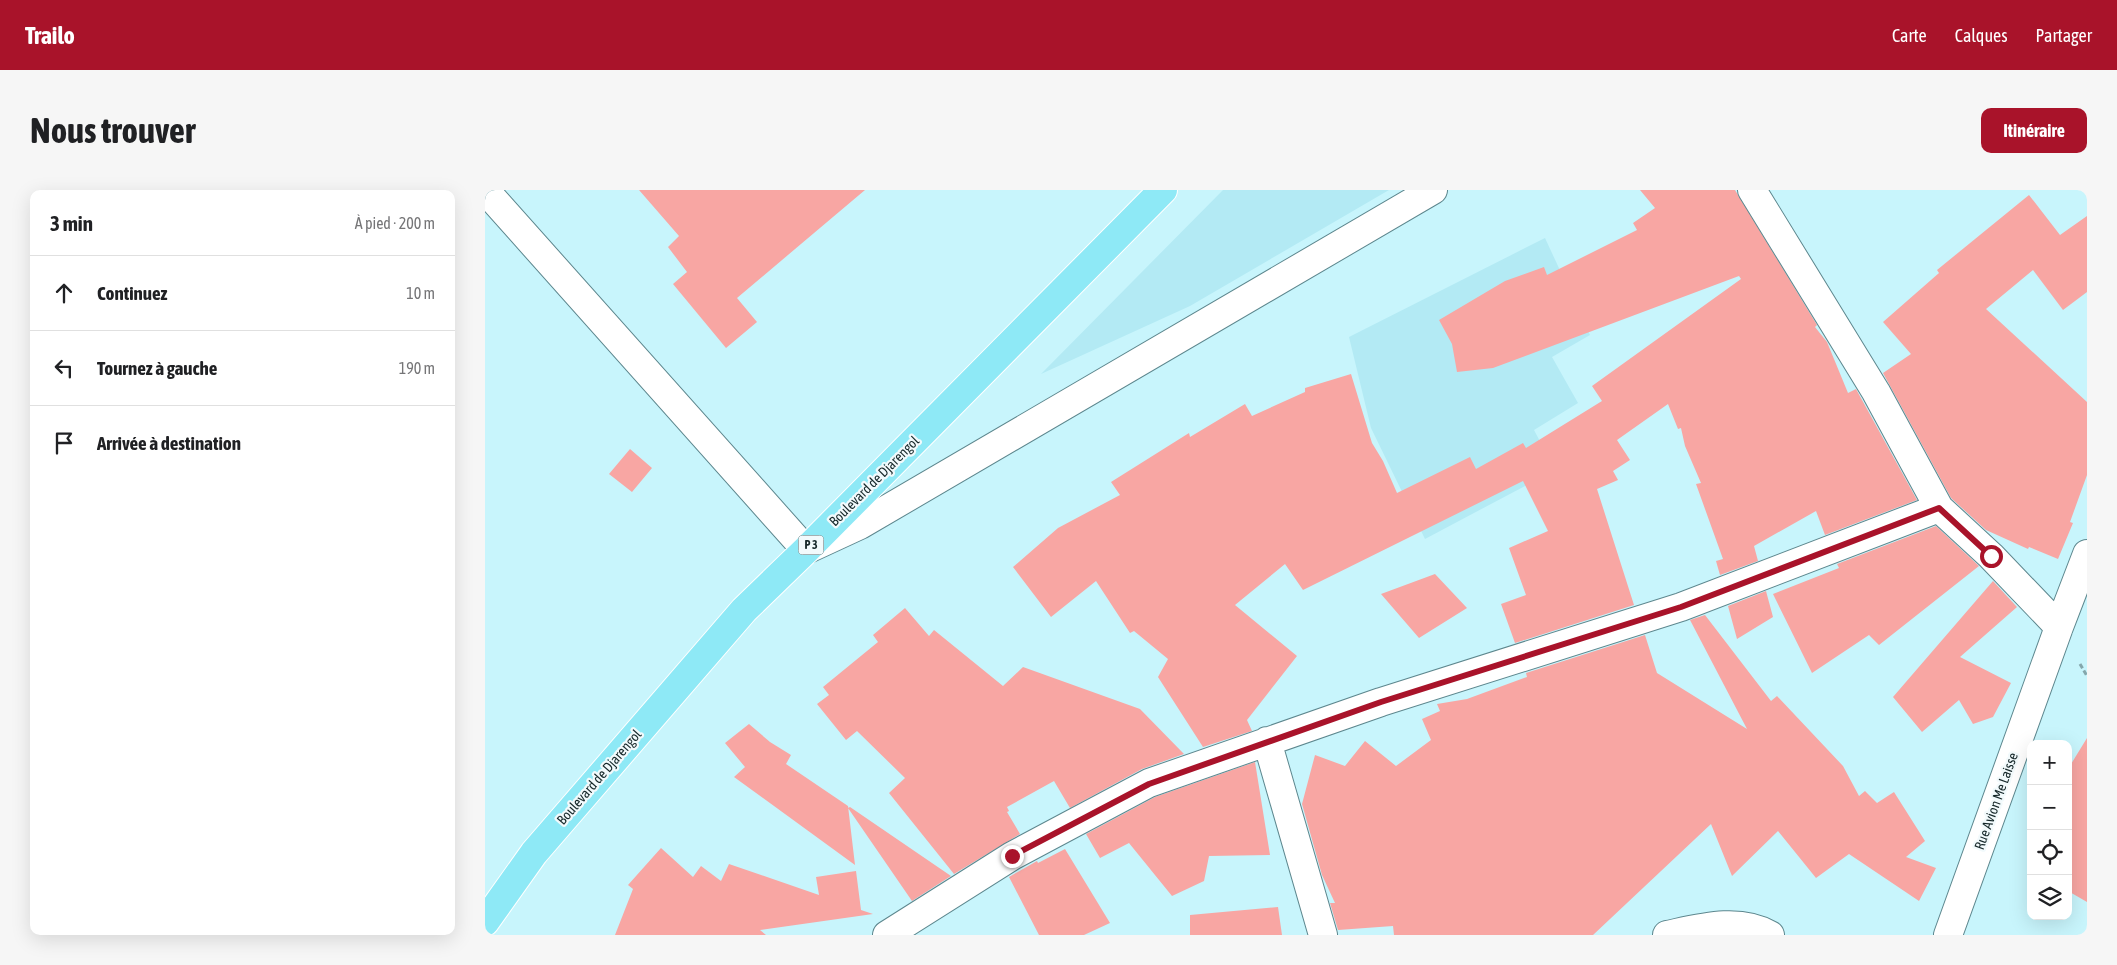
<!DOCTYPE html>
<html lang="fr">
<head>
<meta charset="utf-8">
<style>
  body { margin:0; font-family:"Asap Condensed",sans-serif; background:#f6f6f6; color:#202124 }
  .controls { position:absolute; right:15px; bottom:15px; display:grid; overflow:hidden; border-radius:10px; box-shadow:0 5px 20px #0002 }
  .controls button { width:45px; height:45px; display:grid; place-items:center; padding:0; border:0; border-bottom:1px solid #e0e0e0; background:#fff; color:#202124; font:25px sans-serif }
  .stop { position:absolute; width:15px; height:15px; margin:-11px; border:4px solid #a9132a; border-radius:50%; background:#fff }
  .stop.end { background:#a9132a; border-color:#fff; box-shadow:0 1px 5px #0008 }
  .list { margin:0; padding:0; list-style:none }
  h2 { display:flex; justify-content:space-between; align-items:center; height:65px; margin:0; padding:0 20px; font-size:21px }
  h2 small { font-size:16px; font-weight:400; color:#757577 }
  .list li { display:grid; grid-template-columns:32px 1fr auto; gap:15px; align-items:center; box-sizing:border-box; height:75px; padding:0 20px; border-top:1px solid #e0e0e0 }
  .list b { display:block; font-size:19px; white-space:nowrap }
  .list em { font-size:16px; font-style:normal; color:#757577 }
  .icon { flex:none; width:28px; height:28px; fill:none; stroke:currentColor; stroke-width:2; stroke-linecap:round; stroke-linejoin:round }
  .map { position:relative; flex:none; width:1602px; height:745px; overflow:hidden; border-radius:10px }
  header { display:flex; align-items:center; gap:30px; box-sizing:border-box; height:70px; padding:0 25px; background:#a9132a; color:#fff }
  header strong { font-size:24px }
  nav { display:flex; gap:28px; margin-inline-start:auto; font-size:18px }
  .intro { display:flex; align-items:center; justify-content:space-between; box-sizing:border-box; height:120px; padding:0 30px }
  h1 { margin:0; font-size:35px }
  .button { padding:12px 22px; border-radius:10px; background:#a9132a; color:#fff; font-size:18px; font-weight:700 }
  main { display:flex; gap:30px; padding:0 30px }
  aside { flex:1; background:#fff; border-radius:10px; box-shadow:0 5px 20px #0002 }
  .map>svg:first-child { display:block }
  .built { fill:#b3eaf4 }
  .building { fill:#f8a6a3 }
  .lines { fill:none; stroke-linecap:round; stroke-linejoin:round }
  .minor-casing { stroke:#5d878e; stroke-width:30 }
  .major-casing { stroke:#fff; stroke-width:30 }
  .path { stroke:#84a7ac; stroke-width:3; stroke-dasharray:5 2.5; stroke-linecap:butt }
  .minor { stroke:#fff; stroke-width:28 }
  .major { stroke:#8ee9f6; stroke-width:28 }
  .route { stroke:#a9132a; stroke-width:6 }
  .labels { text-anchor:middle; dominant-baseline:central; stroke-width:4.5; stroke-linejoin:round; paint-order:stroke }
  .shield { fill:#f2fafc; stroke:#576668; stroke-width:1 }
  .shield-label { font-size:12px; font-weight:bold; fill:#152729 }
  .street-label { font-size:14px; fill:#152729; stroke:#f2fafc }
</style>
</head>
<body>
<header>
<strong>Trailo</strong>
<nav><a>Carte</a><a>Calques</a><a>Partager</a></nav>
</header>
<div class="intro"><h1>Nous trouver</h1><a class="button">Itinéraire</a></div>
<main>
<aside>
<h2>3 min<small>À pied · 200 m</small></h2>
<ul class="list">
<li><svg class="icon" aria-label="ahead" viewBox="0 0 24 24"><path d="M12 20V5M6 11l6-6 6 6"/></svg><div><b>Continuez</b></div><em>10 m</em></li>
<li><svg class="icon" aria-label="left" viewBox="0 0 24 24"><path d="M17 20v-9H6M10 6l-5 5 5 5"/></svg><div><b>Tournez à gauche</b></div><em>190 m</em></li>
<li><svg class="icon" aria-label="arrive" viewBox="0 0 24 24"><path d="M6 21V4h12l-3 4 3 4H6"/></svg><div><b>Arrivée à destination</b></div></li>
</ul>
</aside>
<div class="map">
<svg width="1602" height="745" viewBox="0 0 1602 745">
  <rect width="100%" height="100%" fill="#c8f5fc"/>
  <path class="built" d="M738,0H904L705,116L556,184Z
    M1060,48L1105,145L1067,167L1093,213L1049,240L1070,280L940,349L886,238L864,147Z"/>
  <path class="building" d="M154,0H380L252,108L272,132L241,158L188,94L202,82L183,57L194,46Z
    M1155,0H1250L1332,135L1330,137L1342,152L1363,203L1371,199L1432,310L1340,345L1331,321L1269,356L1273,371L1235,385L1231,371L1238,369L1211,294L1216,293L1200,256L1196,238L1193,239L1183,214L1132,250L1145,270L1128,281L1133,290L1112,299L1149,415L1030,453L1016,414L1041,405L1024,358L1063,341L1038,291L818,400L800,374L750,415L812,466L762,530L767,541L718,557L673,487L683,469L649,441L645,443L611,391L566,427L528,377L573,338L635,305L626,292L704,243L705,247L760,214L767,226L820,202V198L866,184L887,253L898,271L912,303L985,267L991,279L1038,253L1041,258L1117,211L1107,196L1256,89L1254,86L1008,178L972,182L967,154L954,130L1020,91L1059,77L1062,85L1152,40L1148,33L1170,18Z
    M1544,5L1575,45L1602,26V102L1578,120L1548,80L1501,119L1602,212V285L1585,332L1588,333L1573,369L1544,357L1543,359L1501,340L1466,308L1398,183L1426,164L1398,132L1454,83L1452,80Z
    M145,259L167,278L147,302L124,284Z
    M1451,336L1494,376L1394,455L1384,445L1327,483L1288,404L1354,378L1352,374Z
    M950,384L982,418L934,448L896,404Z
    M1508,391L1532,417L1475,467L1526,493L1508,527L1488,534L1474,510L1437,542L1408,507Z
    M1281,401L1288,427L1252,449L1243,416Z
    M420,418L444,446L449,440L518,496L538,477L655,519L699,564L657,579L585,618L569,591L522,617L524,621L522,622L535,644L469,684L404,603L420,588L372,541L361,550L332,514L344,505L338,497L393,452L388,445Z
    M1220,425L1286,511L1292,506L1358,576L1374,606L1380,601L1392,613L1409,602L1440,651L1421,667L1451,678L1434,711L1364,664L1331,688L1293,641L1247,686L1226,634L1108,745H909L908,736L853,740L845,713H850L837,685L817,614L830,565L860,576L880,551L911,576L946,550L937,529L955,521L952,514L982,509L1042,487L1041,483L1160,445L1172,483L1262,539L1205,430Z
    M264,534L285,552L306,565L301,574L363,616L370,675L249,587L260,577L240,553Z
    M1602,548V712L1583,701V579Z
    M770,572L785,665L724,666L719,691L687,706L644,653L615,668L601,644L670,607Z
    M365,617L466,686L427,711L363,618Z
    M176,658L208,687L216,676L236,691L244,674L334,705L331,687L371,681L376,720L388,724L275,740L281,745H130L148,699L143,695Z
    M580,659L625,733L599,745H554L524,687L552,671L553,673Z
    M793,717L797,745H705V725Z"/>
  <g class="lines">
    <g class="minor-casing">
      <path id="minor" d="M0,0L321,360L375,335L948,0
        M1267,0L1391,202L1454,318L1506,366L1574,437
        M782,551L838,745
        M402,745L527,666L664,593L896,512L1196,417L1454,318
        M1182,745C1215,738 1254,727 1285,745
        M1463,745L1574,437L1602,364"/>
    </g>
    <g class="major-casing">
      <path id="major" d="M0,732L49,663L259,420L321,360L678,0"/>
    </g>
    <path class="path" d="M1595,474L1602,486"/>
    <use href="#minor" class="minor"/>
    <use href="#major" class="major"/>
  </g>
  <g class="lines">
    <path class="route" d="M527,666L664,594L896,512L1196,417L1454,318L1506,366"/>
  </g>
  <g class="labels">
    <rect class="shield" x="313.5" y="345.5" width="25" height="19" rx="4"/>
    <g class="shield-label">
      <text x="326" y="355">P 3</text>
    </g>
    <g class="street-label">
      <text transform="translate(389 291) rotate(-45)">Boulevard de Djarengol</text>
      <text transform="translate(114 587) rotate(-49)">Boulevard de Djarengol</text>
      <text transform="translate(1511 611) rotate(-70)">Rue Avion Me Laisse</text>
    </g>
  </g>
</svg>
<div class="controls">
<button>+</button>
<button>−</button>
<button><svg class="icon" aria-label="locate" viewBox="0 0 24 24"><circle cx="12" cy="12" r="6"/><path d="M12 2v4M12 18v4M2 12h4M18 12h4"/></svg></button>
<button><svg class="icon" aria-label="layers" viewBox="0 0 24 24"><path d="M12 4l9 5-9 5-9-5zM3 14l9 5 9-5"/></svg></button>
</div>
<div class="stop" style="left:1506px;top:366px"></div>
<div class="stop end" style="left:527px;top:666px"></div>
</div>
</main>
</body>
</html>
